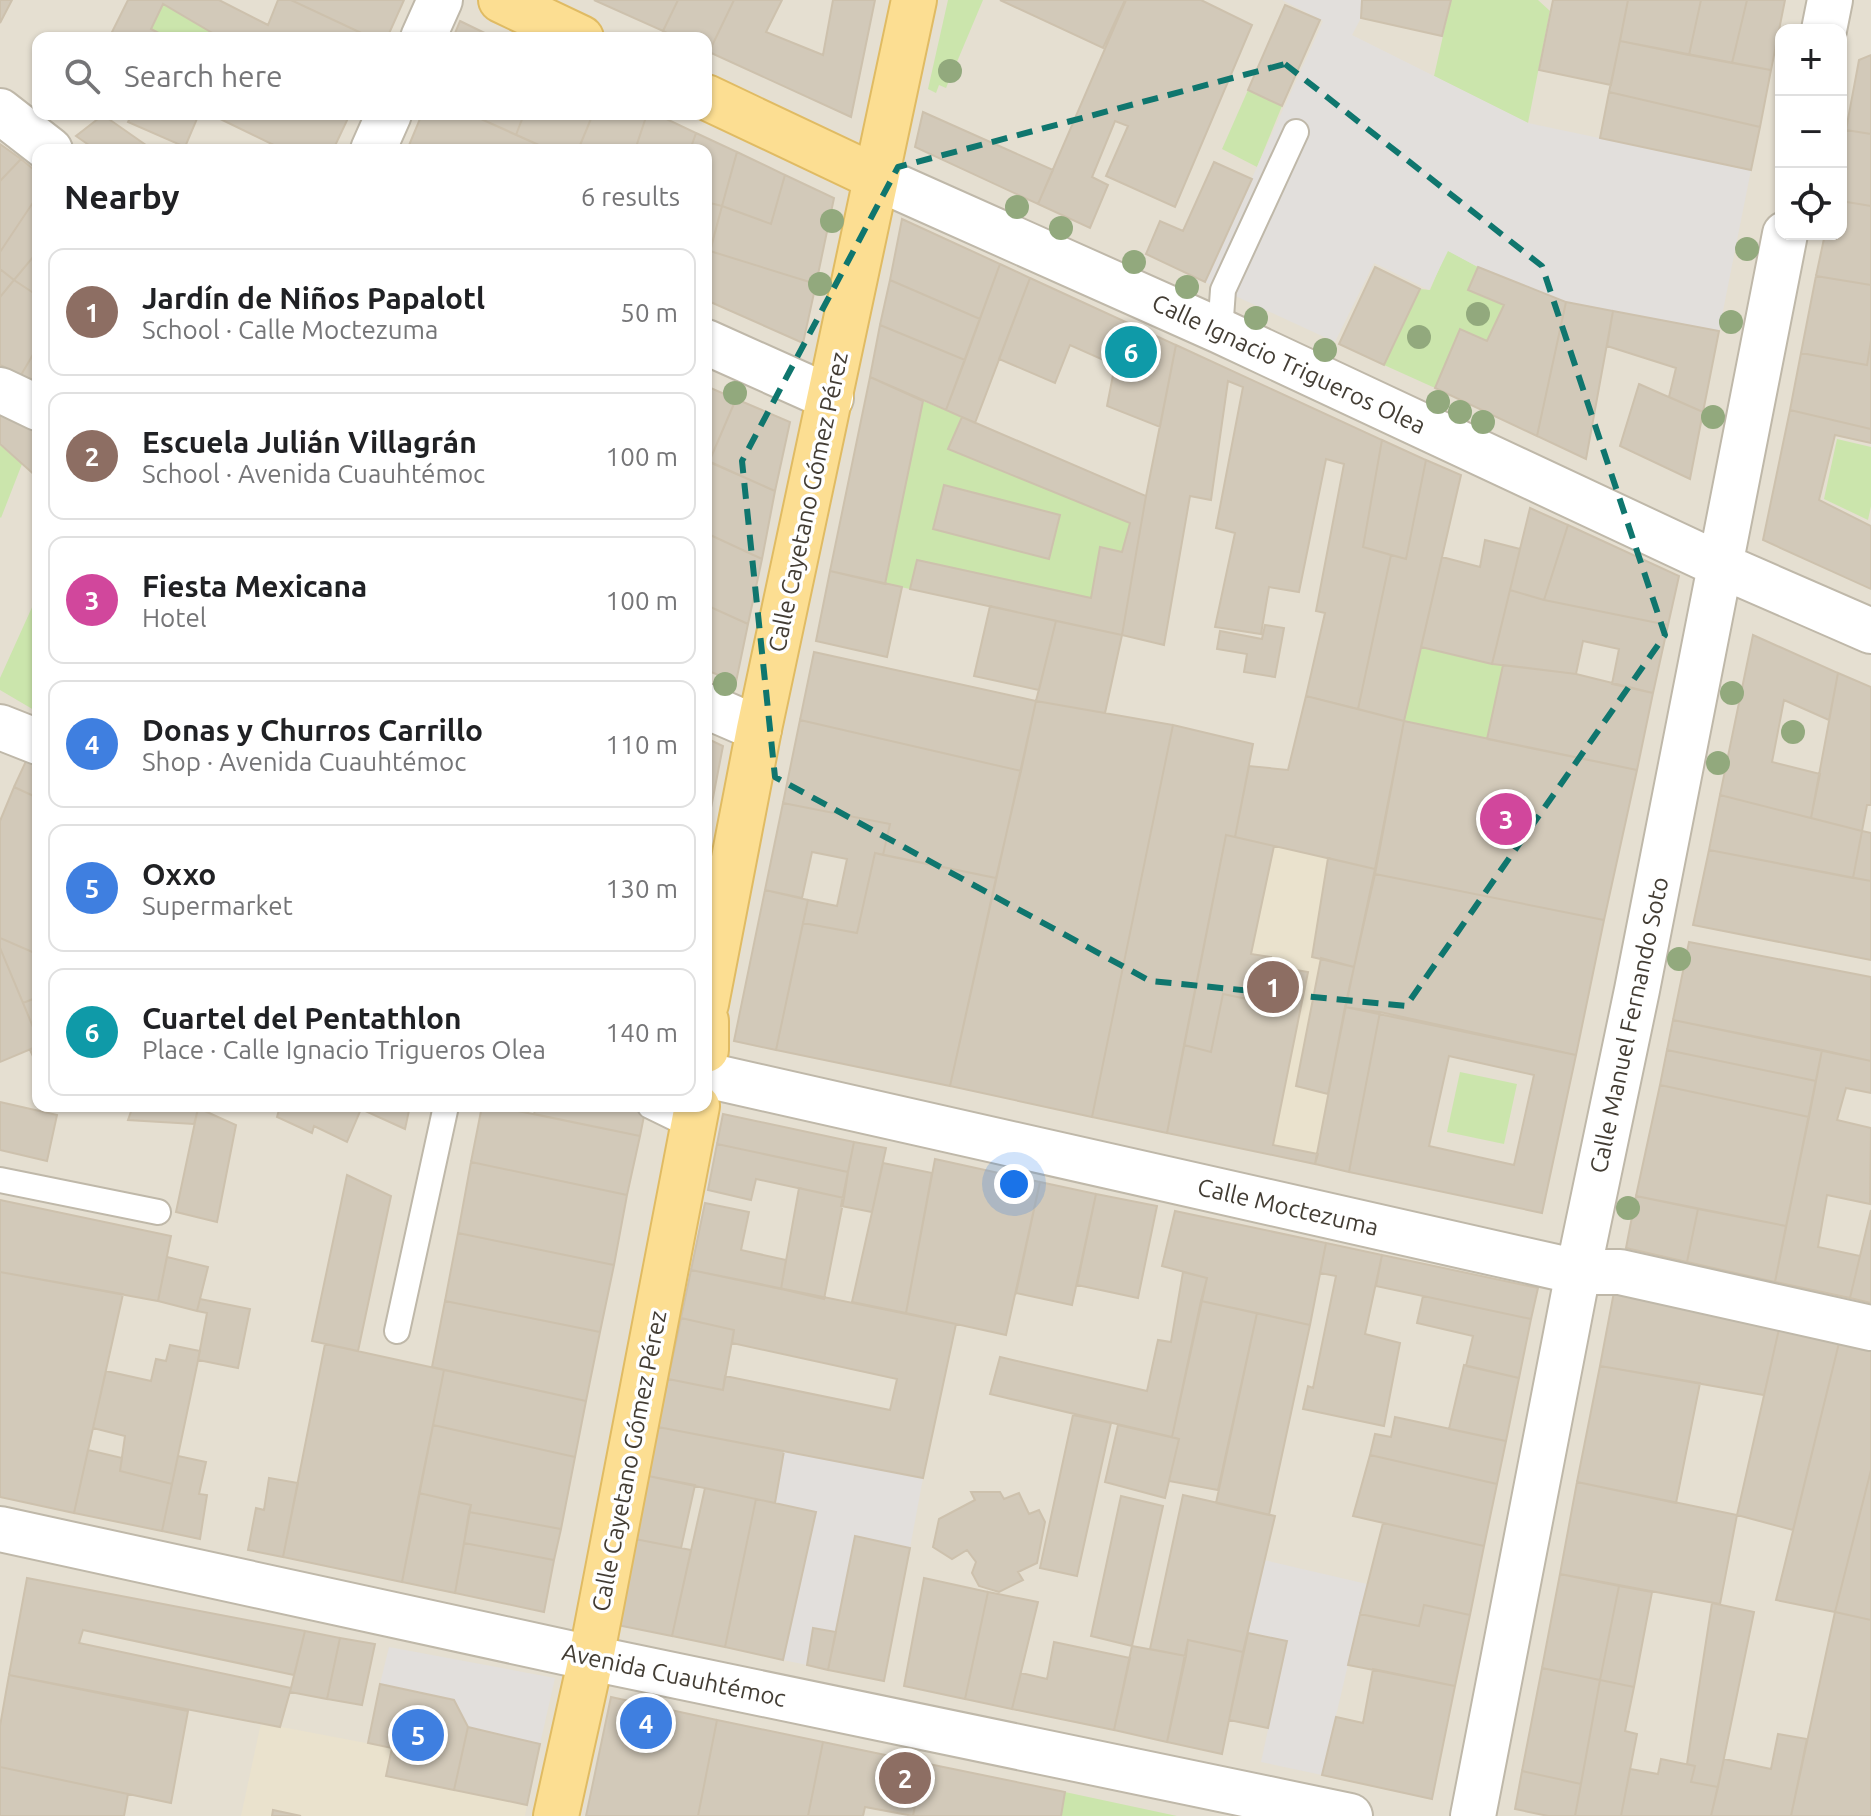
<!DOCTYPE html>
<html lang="en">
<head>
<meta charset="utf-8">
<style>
  body { margin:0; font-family:Ubuntu,sans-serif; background:#f6f6f6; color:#202124 }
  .controls { position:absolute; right:24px; top:24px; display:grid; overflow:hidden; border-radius:16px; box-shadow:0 2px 6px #0004 }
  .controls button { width:72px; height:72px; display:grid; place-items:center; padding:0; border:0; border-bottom:2px solid #e0e0e0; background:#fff; color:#202124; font:40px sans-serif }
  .you { position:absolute; left:1014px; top:1184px; width:28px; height:28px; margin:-20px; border:6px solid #fff; border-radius:50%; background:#1a73e8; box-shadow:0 0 0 12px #1a73e833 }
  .badge { display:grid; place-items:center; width:52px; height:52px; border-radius:50%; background:#111827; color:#fff; font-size:26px; font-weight:700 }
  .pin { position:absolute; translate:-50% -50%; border:4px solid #fff; box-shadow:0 2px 8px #0006 }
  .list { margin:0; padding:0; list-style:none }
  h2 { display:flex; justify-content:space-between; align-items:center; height:104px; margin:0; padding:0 32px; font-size:34px }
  h2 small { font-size:26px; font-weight:400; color:#757577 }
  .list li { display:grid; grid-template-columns:52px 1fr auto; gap:24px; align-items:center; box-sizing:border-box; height:128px; margin:0 16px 16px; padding:0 16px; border:2px solid #e0e0e0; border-radius:16px }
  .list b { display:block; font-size:30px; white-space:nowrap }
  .list p { margin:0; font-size:26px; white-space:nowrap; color:#757577 }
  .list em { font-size:26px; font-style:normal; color:#757577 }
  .icon { flex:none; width:44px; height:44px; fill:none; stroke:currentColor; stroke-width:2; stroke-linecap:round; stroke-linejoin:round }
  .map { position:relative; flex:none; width:1871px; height:1816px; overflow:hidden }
  .search { position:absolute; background:#fff; box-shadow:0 2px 6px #0004; left:32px; top:32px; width:680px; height:88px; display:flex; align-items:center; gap:20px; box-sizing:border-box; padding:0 28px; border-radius:16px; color:#757577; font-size:30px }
  .panel { position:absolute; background:#fff; box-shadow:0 2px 6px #0004; left:32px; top:144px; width:680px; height:968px; border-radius:16px }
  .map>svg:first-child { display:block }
  .residential { fill:#e5dfd1; fill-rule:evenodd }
  .education { fill:#eae2cd }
  .green { fill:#cbe5ac; fill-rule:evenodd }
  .parking { fill:#e2dfdc }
  .building { fill:#d2c9b9; stroke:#cdc1ad; stroke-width:2; fill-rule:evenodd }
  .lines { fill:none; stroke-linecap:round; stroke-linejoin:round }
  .service-casing { stroke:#bfb8a9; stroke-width:28 }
  .minor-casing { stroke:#bfb8a9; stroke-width:48 }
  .tertiary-casing { stroke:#bfb8a9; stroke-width:48 }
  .primary-casing { stroke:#e0bb63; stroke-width:48 }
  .service { stroke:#fff; stroke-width:24 }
  .minor { stroke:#fff; stroke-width:44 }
  .tertiary { stroke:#fff; stroke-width:44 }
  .primary { stroke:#fcde92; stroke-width:44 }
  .tree { fill:#92a97d }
  .marked { fill:none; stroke:#0f766e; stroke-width:6; stroke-dasharray:16 10; stroke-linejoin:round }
  .labels { text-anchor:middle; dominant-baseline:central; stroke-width:7; stroke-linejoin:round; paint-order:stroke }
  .street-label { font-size:24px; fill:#433d34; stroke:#fff }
</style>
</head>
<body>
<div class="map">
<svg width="1871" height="1816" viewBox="0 0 1871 1816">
  <rect width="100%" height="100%" fill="#f1ede3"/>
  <path class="residential" d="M0,0H936L892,195L937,0H1871V1816H0ZM1781,30H1841V234H1781ZM38,38H706V114H38ZM38,150H706V1106H38Z"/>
  <path class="education" d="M1226,835L1375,869L1315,1164L1167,1133Z
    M261,1723L392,1748L387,1776L527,1805L525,1816H241Z"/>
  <path class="green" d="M948,0H983L946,88L939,85L936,93L928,89Z
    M1451,0H1538L1550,11L1528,123L1434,76Z
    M163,4L221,38H168L151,29Z
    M1248,90L1282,106L1257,167L1222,149Z
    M1447,250L1478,267L1468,290L1504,305L1487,341L1460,329L1435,388L1384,365L1420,289L1430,290Z
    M923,401L962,417L949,449L1130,523L1122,552L1100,548L1091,598L917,560L910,589L885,584ZM944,485L1048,559L933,529Z
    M1837,439L1871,447V506L1868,520L1824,499Z
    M0,445L22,464L1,518L0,517Z
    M38,594V700L34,710L0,690V678Z
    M1421,647L1503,665L1487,739L1404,721Z
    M1460,1072L1517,1084L1504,1144L1447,1132Z
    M1065,1792L1177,1816H1061Z"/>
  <path class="parking" d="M1282,0H1362L1361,18L1352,35L1528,123L1751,170L1719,331L1566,302L1478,267L1448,251L1429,290L1374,263L1335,342L1205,282L1323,21Z
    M784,1451L923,1478L910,1548L855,1536L836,1632L813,1628L807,1665L783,1660L816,1512L775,1503Z
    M1264,1560L1367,1584L1322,1775L1261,1762L1287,1642L1248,1633Z
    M389,1647L555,1678L540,1744L468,1727L454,1700L380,1684Z"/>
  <path class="building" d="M0,0H12L0,23Z
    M128,0H219L268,25L278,0H291L372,38H221L163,4L151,29L168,38H109Z
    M291,0H404L387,38H372Z
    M594,0H678L663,31Z
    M678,0H734L709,52L706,51V38H677L663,31Z
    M734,0H782L766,32L823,55L833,0H875L851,117L709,52Z
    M1000,0H1125L1103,48Z
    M1126,0H1201L1252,25L1175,207L1106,176L1128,126L1115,121L1092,177L1108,185L1090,228L1038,204Z
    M1362,0H1451L1442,36L1361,18Z
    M1553,0H1628L1611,85L1539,70Z
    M1628,0H1701L1689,55L1620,41Z
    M1701,0H1747L1732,63L1689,55Z
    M1747,0H1785L1771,70L1732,63Z
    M1285,5L1320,20L1282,106L1248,90Z
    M460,21L495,38H453Z
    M1620,41L1771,70L1760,127L1609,92Z
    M1871,55V134L1846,130L1859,60Z
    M1609,92L1760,127L1751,170L1600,138Z
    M923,112L1053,170L1038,204L915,147Z
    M132,114H199L185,147L128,122Z
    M210,114H350L333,150H284Z
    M422,114H470L537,144L535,150H407Z
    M470,114H524L516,135Z
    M524,114H593L578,150H550L516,135Z
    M593,114H647L635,150H578Z
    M647,114H656L696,133L690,150H635Z
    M103,115L153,150H96L76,136Z
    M1846,130L1871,134V206L1841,201V152Z
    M696,133L737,152L722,206L706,202V150H690Z
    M0,144L21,159L0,181Z
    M737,152L785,175L771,224L722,206Z
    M21,159L38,173V195L0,252V181Z
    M1214,162L1252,179L1205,282L1146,254L1160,221L1183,231Z
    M785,175L834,198L816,284L710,251L722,206L771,224Z
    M38,195V251L14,280L0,269V252Z
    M1841,201L1871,206V285L1816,276L1825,234H1841Z
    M706,202L722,206L706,267Z
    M902,219L1000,264L980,319L890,280Z
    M38,251V296L14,280Z
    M710,251L816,284L803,343L706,300V267Z
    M1000,264L1030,278L975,423L946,410Z
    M1375,267L1420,289L1384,365L1339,344Z
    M1478,267L1566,302L1537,436L1435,388L1460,329L1487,341L1504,305L1468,290Z
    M0,269L14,280L0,297Z
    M1816,276L1871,285V341L1867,365L1801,353Z
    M1030,278L1176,345L1160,427L1107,406L1115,365L1070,345L1055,383L999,359Z
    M14,280L38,296V346L21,375L0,365V297Z
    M890,280L980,319L965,360L880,325Z
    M1566,302L1613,311L1586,459L1537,436Z
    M1613,311L1719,331L1703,412L1669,397L1676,368L1607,346Z
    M880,325L965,360L946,410L870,377Z
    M1871,341V429L1790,410L1801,353L1867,365Z
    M1176,345L1382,440L1363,547L1391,555L1358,709L1306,696L1325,613L1316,611L1344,464L1326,459L1299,592L1269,587L1261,634L1215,627L1235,533L1216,528L1243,387L1228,381L1211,500L1190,496L1164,645L1122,635L1146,496Z
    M38,346V382L21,375Z
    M870,377L923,401L885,584L830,571Z
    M1639,384L1703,412L1690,479L1620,446Z
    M706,386L736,399L709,462L706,460Z
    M736,399L790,422L775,491L709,462Z
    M0,407L38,427V478L0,444Z
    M1790,410L1871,429V443L1835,435L1819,500L1871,526V589L1763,540Z
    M962,417L1146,496L1122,635L910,589L917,560L1091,598L1100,547L1122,552L1130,523L948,449Z
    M1382,440L1426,460L1406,559L1363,547Z
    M706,460L775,491L762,559L706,533Z
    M1426,460L1461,475L1404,721L1358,709L1391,555L1406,559Z
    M944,485L1060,515L1049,559L933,529Z
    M1530,508L1568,525L1544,600L1510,590Z
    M1568,525L1679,576L1668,625L1544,600Z
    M706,533L762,559L748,624L706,605Z
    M1485,540L1520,549L1492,664L1421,647L1442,557L1480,567Z
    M830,571L902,587L887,657L816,641Z
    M1510,590L1544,600L1668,625L1653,693L1612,684L1619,649L1583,641L1576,674L1492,664Z
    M706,605L748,624L736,682L706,670Z
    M990,606L1056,621L1039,690L974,676Z
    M1056,621L1122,635L1105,713L1036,701Z
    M1265,625L1284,628L1275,677L1244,672L1247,654L1217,649L1220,631L1262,639Z
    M1753,635L1838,673L1829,720L1784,700L1772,762L1820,774L1811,818L1720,795Z
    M814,652L1036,701L1021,771L800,720Z
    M1503,665L1576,674L1653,693L1637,770L1487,739Z
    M1838,673L1871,687V805H1867L1862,831L1811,818Z
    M1306,696L1404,721L1375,869L1235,837L1249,766L1288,770Z
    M1036,701L1173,725L1092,1117L950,1086Z
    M800,720L1021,771L996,878L883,855L890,824L783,803Z
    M1404,721L1637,770L1604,920L1375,874Z
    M1173,725L1253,744L1235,837L1226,835L1167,1133L1092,1117Z
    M706,738L723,746L710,813L706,811Z
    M27,759L38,764V798L14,787Z
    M14,787L38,798L37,954L0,938V821Z
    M1720,795L1862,831L1853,878L1709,850Z
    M783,803L890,824L883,855L875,853L857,933L803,923L808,900L837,906L847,859L812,852L802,898L765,890Z
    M1862,831L1871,833V881L1853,878Z
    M1226,835L1274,846L1251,954L1271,957L1261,1002L1223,994L1211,1052L1184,1045Z
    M1709,850L1871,881V960L1693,925Z
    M875,853L996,878L950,1086L776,1050L803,923L857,933Z
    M1328,858L1375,869L1354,967L1312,957Z
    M1375,874L1604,920L1576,1055L1345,1007Z
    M765,890L808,900L776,1050L734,1041Z
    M0,938L37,954L38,950V997L23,1003L0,948Z
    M1689,942L1871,977V1061L1673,1020Z
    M0,948L38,1039V1046L0,1062Z
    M1321,958L1354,967L1328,1094L1296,1086Z
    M1268,965L1308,972L1273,1145L1318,1154L1315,1164L1167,1133L1184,1045L1211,1052L1223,994L1261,1002Z
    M38,997V1039L23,1003Z
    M1345,1007L1380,1012L1349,1172L1315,1164Z
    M1380,1012L1576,1055L1542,1213L1349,1172ZM1449,1056L1534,1075L1514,1165L1429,1146Z
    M1673,1020L1822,1050L1816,1081L1667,1050Z
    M38,1046V1067L30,1050Z
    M1667,1050L1816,1081L1809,1117L1660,1085Z
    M1822,1050L1871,1061V1093L1846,1088L1837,1120L1871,1128L1870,1204L1827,1195L1818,1247L1860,1256L1850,1298L1775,1282Z
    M1660,1085L1809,1117L1786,1226L1636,1196Z
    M0,1102L57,1115L47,1161L0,1150Z
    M133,1106H199L194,1124L128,1120Z
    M271,1106H410L405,1129L361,1109L347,1142L314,1126L312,1133L277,1117L279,1110Z
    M482,1106H494L640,1136L627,1195L471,1162Z
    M536,1106H646L640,1136L534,1114Z
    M198,1108L236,1125L217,1222L176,1212Z
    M723,1114L854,1142L848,1172L717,1144Z
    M854,1142L886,1148L872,1212L841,1206Z
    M717,1144L848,1172L844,1198L756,1179L751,1200L708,1190Z
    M935,1159L1040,1182L1006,1335L906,1313Z
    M471,1162L627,1195L614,1265L458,1233Z
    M883,1163L932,1173L906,1313L852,1302Z
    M347,1175L391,1196L358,1351L312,1341Z
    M1040,1182L1096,1194L1072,1305L1016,1293Z
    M799,1188L844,1198L824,1299L781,1289Z
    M1096,1194L1157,1206L1138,1298L1077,1285Z
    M1636,1196L1698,1209L1687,1262L1626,1248Z
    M0,1200L171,1236L158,1301L0,1272Z
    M705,1203L749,1212L741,1250L786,1260L781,1289L691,1270Z
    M1698,1209L1786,1226L1775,1282L1687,1262Z
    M1871,1210V1303L1850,1298Z
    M1175,1211L1326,1243L1310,1325L1201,1301L1207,1278L1162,1266Z
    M458,1233L614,1265L600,1332L445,1301Z
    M1326,1243L1382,1255L1365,1334L1400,1343L1384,1426L1303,1409L1308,1386L1313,1388L1336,1276L1320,1273Z
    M1382,1255L1538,1288L1531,1319L1376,1286Z
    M167,1257L208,1267L197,1311L158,1301Z
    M691,1270L956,1324L923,1478L658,1427L668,1379L723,1390L725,1376L890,1410L897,1379L732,1343L734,1330L681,1318Z
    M0,1272L123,1294L74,1513L0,1497Z
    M1183,1272L1207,1278L1172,1437L990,1394L1000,1357L1147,1391L1158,1340L1171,1342Z
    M1614,1292L1779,1329L1764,1395L1600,1366Z
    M1423,1296L1531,1319L1519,1378L1466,1366L1473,1336L1417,1323Z
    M200,1299L250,1309L238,1368L198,1360L207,1313L197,1311Z
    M445,1301L600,1332L586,1401L432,1367Z
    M1201,1301L1257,1313L1218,1490L1169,1481L1179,1439L1172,1437Z
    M1257,1313L1310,1325L1269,1515L1216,1503Z
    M681,1318L734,1330L723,1390L668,1379Z
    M1779,1329L1839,1343L1793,1530L1737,1515Z
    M1839,1343L1871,1350V1470L1835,1612L1776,1600Z
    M325,1344L444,1370L402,1582L283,1557Z
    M170,1345L200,1351L172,1484L120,1471L125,1436L93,1428L106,1371L151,1381L156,1359L166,1361Z
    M1464,1365L1519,1378L1506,1441L1449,1429Z
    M1600,1366L1700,1383L1676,1503L1577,1482Z
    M444,1370L586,1401L575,1457L433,1425Z
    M1073,1415L1111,1423L1077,1576L1040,1568Z
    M1395,1417L1506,1441L1497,1484L1370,1455L1375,1434L1391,1437Z
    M433,1425L575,1457L561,1529L469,1512L471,1505L419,1493Z
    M1118,1425L1179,1439L1165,1498L1105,1482Z
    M658,1427L784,1451L775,1503L648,1476Z
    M88,1450L122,1458L120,1471L172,1484L162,1531L74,1513Z
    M1370,1455L1497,1484L1484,1546L1353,1516Z
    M178,1456L206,1462L199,1494L207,1495L200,1539L162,1531Z
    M1871,1470V1620L1835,1612Z
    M648,1476L695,1485L681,1548L635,1539Z
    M269,1478L298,1483L283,1557L248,1550L256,1508L264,1510Z
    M1577,1482L1737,1515L1720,1604L1560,1574Z
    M705,1488L756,1499L725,1647L672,1636Z
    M971,1492H1000L1004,1499L1019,1493L1029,1514L1039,1510L1045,1522L1037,1563L1018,1572L1023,1580L999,1592L979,1586L972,1573L976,1562L967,1550L952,1559L933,1547L939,1519L975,1500Z
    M419,1493L471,1505L455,1593L402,1582Z
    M1183,1495L1275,1516L1243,1652L1188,1640L1186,1656L1150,1649Z
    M1121,1496L1163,1506L1132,1646L1091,1636Z
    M756,1499L816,1512L783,1660L725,1647Z
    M469,1512L561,1529L554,1560L464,1543Z
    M1383,1523L1484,1546L1470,1615L1424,1605L1419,1626L1360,1614Z
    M855,1536L910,1548L884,1681L828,1670Z
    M635,1539L691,1550L672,1636L617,1625Z
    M464,1543L554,1560L544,1612L455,1593Z
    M1560,1574L1619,1586L1600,1680L1542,1668Z
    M27,1578L305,1631L294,1675L83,1630L79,1643L291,1688L280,1727L9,1675Z
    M924,1578L988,1592L965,1699L904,1686Z
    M1619,1586L1652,1592L1634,1687L1600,1680Z
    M988,1592L1038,1602L1012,1709L965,1699Z
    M1712,1603L1754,1612L1718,1787L1691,1782L1695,1766L1687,1764Z
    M1424,1605L1470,1615L1455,1686L1348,1665L1360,1614L1419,1626Z
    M1835,1612L1871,1620V1816H1791Z
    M813,1628L836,1632L828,1670L807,1665Z
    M305,1631L340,1638L327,1699L290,1692Z
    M1248,1633L1287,1641L1268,1728L1229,1720Z
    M340,1638L375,1644L362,1705L327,1699Z
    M1188,1640L1243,1652L1222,1754L1167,1742Z
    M1054,1642L1130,1658L1114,1730L1012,1709L1021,1673L1047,1679Z
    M1132,1646L1186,1656L1167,1742L1114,1730Z
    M1542,1668L1600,1680L1581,1784L1522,1771Z
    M1373,1669L1455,1686L1432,1799L1322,1775L1336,1717L1363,1723Z
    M9,1675L188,1711L171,1803L0,1767V1726Z
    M1600,1680L1634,1687L1625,1731L1637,1734L1621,1816H1575Z
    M380,1684L454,1700L468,1727L454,1790L386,1776L392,1748L368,1743Z
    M611,1697L717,1720L698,1816H586Z
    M717,1720L823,1742L808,1816H698Z
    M468,1727L540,1744L527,1805L454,1790Z
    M1778,1734L1807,1739L1791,1816H1711L1724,1759L1771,1769Z
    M823,1742L924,1763L913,1816L865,1807L863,1816H808Z
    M1661,1759L1695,1766L1691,1782L1718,1787L1711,1816H1621L1630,1769L1658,1774Z
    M924,1763L1065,1792L1061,1816H913Z
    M0,1767L128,1794L124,1816H0Z
    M1522,1771L1581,1784L1575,1816H1548L1515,1809Z
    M273,1810L301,1816H272Z"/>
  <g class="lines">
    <g class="service-casing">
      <path id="service" d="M1220,331L1223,290L1296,132
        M650,1106L693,1127
        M0,1180L158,1212
        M397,1331L446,1106"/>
    </g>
    <g class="minor-casing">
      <path id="minor" d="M423,38L440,0
        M0,111L50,150
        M373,150L389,114
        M706,342L831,398
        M0,390L38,408
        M706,706L759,729
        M0,727L38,742
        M706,1075L1578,1272H1620L1871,1328
        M0,1529L591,1658L1350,1816"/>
    </g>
    <g class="tertiary-casing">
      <path id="tertiary" d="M1824,30L1830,0
        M875,177L1220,331L1722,566L1871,631
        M1473,1816L1578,1272L1637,990L1785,234"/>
    </g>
    <g class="primary-casing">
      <path id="primary" d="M501,0L581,38
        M706,97L875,177
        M706,1004L759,729L914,0
        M706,1021V1050
        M556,1816L591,1658L697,1106"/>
    </g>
    <use href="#service" class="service"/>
    <use href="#minor" class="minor"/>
    <use href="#tertiary" class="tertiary"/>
    <use href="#primary" class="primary"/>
  </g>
  <g class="tree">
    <circle cx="950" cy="71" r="12"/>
    <circle cx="1017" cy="207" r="12"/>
    <circle cx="832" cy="221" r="12"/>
    <circle cx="1061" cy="228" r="12"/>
    <circle cx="1747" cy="249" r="12"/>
    <circle cx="1134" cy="262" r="12"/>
    <circle cx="820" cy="284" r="12"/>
    <circle cx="1187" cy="287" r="12"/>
    <circle cx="1478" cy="314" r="12"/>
    <circle cx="1256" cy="318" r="12"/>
    <circle cx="1731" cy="322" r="12"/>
    <circle cx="1419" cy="337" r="12"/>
    <circle cx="1325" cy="350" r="12"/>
    <circle cx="735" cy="393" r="12"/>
    <circle cx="1438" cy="402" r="12"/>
    <circle cx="1460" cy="412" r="12"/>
    <circle cx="1713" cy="417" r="12"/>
    <circle cx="1483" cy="422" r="12"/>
    <circle cx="725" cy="684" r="12"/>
    <circle cx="1732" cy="693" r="12"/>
    <circle cx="1793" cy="732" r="12"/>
    <circle cx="1718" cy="763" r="12"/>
    <circle cx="1679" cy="959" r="12"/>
    <circle cx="1628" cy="1208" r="12"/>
  </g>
  <path class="marked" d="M1285,64L1542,266L1665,635L1406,1006L1150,981L775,777L742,461L898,167Z"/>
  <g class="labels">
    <g class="street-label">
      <text transform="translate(1289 364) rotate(25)">Calle Ignacio Trigueros Olea</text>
      <text transform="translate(808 502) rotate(-78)">Calle Cayetano Gómez Pérez</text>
      <text transform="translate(1629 1025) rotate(-78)">Calle Manuel Fernando Soto</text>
      <text transform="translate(1288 1207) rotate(13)">Calle Moctezuma</text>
      <text transform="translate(629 1461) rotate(-79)">Calle Cayetano Gómez Pérez</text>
      <text transform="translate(674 1675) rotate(12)">Avenida Cuauhtémoc</text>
    </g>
  </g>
</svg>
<div class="controls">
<button>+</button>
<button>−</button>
<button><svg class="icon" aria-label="locate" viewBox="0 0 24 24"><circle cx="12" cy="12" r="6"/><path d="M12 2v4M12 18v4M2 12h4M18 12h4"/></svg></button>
</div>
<div class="you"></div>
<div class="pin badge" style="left:1273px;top:987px;background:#8d6e63">1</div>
<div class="pin badge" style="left:905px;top:1778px;background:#8d6e63">2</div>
<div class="pin badge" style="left:1506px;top:819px;background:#d1479c">3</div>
<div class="pin badge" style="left:646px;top:1723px;background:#3f7fe0">4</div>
<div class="pin badge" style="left:418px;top:1735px;background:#3f7fe0">5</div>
<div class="pin badge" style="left:1131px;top:352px;background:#0f9aa8">6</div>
<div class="search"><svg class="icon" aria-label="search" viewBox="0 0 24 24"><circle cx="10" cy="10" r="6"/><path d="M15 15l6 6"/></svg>Search here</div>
<section class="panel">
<h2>Nearby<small>6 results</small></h2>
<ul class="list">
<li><span class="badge" style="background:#8d6e63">1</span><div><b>Jardín de Niños Papalotl</b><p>School · Calle Moctezuma</p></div><em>50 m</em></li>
<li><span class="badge" style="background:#8d6e63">2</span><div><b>Escuela Julián Villagrán</b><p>School · Avenida Cuauhtémoc</p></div><em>100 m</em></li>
<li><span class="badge" style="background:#d1479c">3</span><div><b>Fiesta Mexicana</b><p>Hotel</p></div><em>100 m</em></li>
<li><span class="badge" style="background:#3f7fe0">4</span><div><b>Donas y Churros Carrillo</b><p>Shop · Avenida Cuauhtémoc</p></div><em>110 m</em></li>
<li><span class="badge" style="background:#3f7fe0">5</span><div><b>Oxxo</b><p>Supermarket</p></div><em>130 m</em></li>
<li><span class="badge" style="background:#0f9aa8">6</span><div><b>Cuartel del Pentathlon</b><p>Place · Calle Ignacio Trigueros Olea</p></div><em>140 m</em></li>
</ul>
</section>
</div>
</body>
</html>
